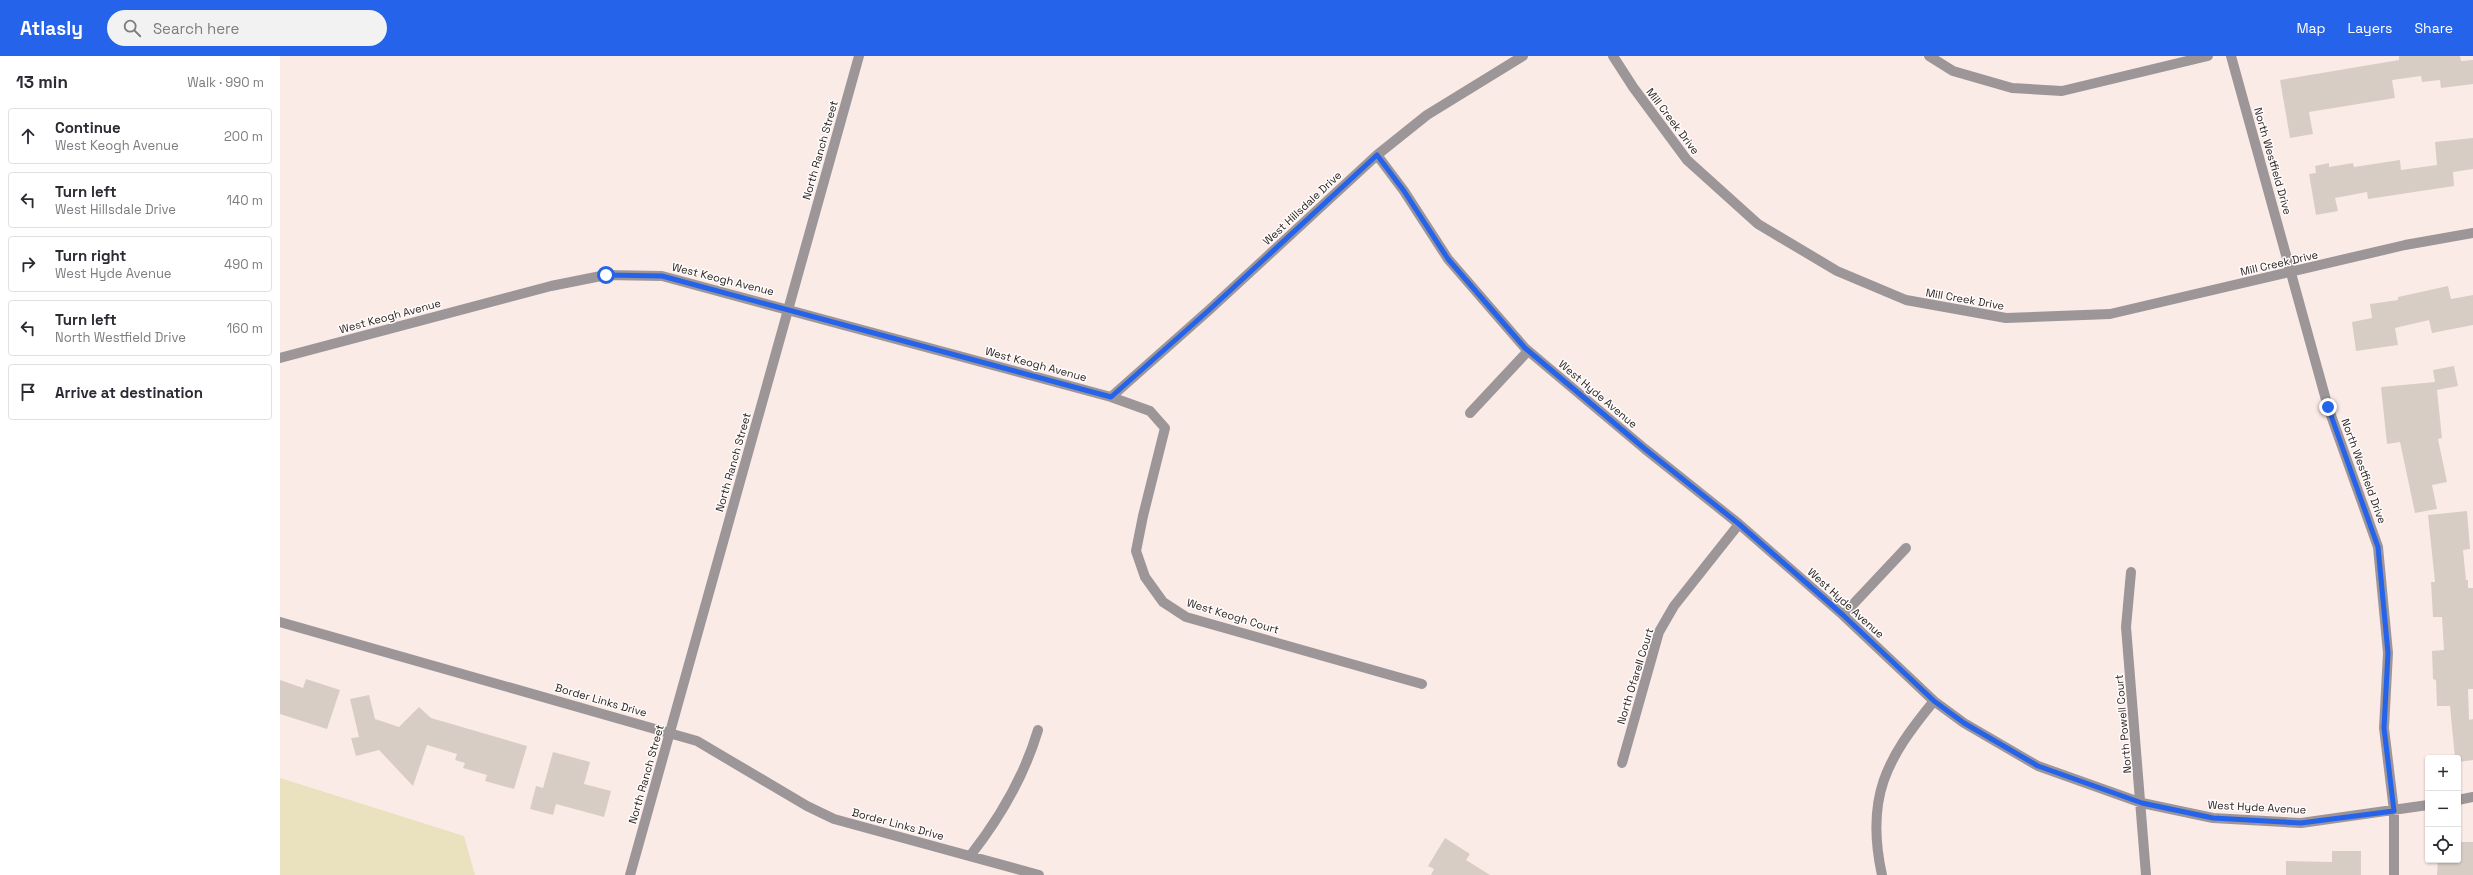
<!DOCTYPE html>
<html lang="en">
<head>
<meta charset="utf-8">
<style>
  body { margin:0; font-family:"Space Grotesk",sans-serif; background:#f2f2f3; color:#2b2b33 }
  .controls { position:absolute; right:12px; bottom:12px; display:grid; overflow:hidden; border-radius:4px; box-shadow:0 1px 3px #0004 }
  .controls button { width:36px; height:36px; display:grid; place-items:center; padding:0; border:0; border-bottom:1px solid #e1e1e2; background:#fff; color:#2b2b33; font:20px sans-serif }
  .stop { position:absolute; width:12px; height:12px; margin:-9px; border:3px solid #2563eb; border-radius:50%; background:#fff }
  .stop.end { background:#2563eb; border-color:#fff; box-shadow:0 1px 4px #0008 }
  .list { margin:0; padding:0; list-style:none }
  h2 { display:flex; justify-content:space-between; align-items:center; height:52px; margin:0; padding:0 16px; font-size:17px }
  h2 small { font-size:13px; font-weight:400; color:#7c7c81 }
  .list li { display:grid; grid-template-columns:26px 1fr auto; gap:12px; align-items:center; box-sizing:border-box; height:56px; margin:0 8px 8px; padding:0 8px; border:1px solid #e1e1e2; border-radius:4px }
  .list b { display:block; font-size:15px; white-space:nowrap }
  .list p { margin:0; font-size:13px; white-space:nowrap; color:#7c7c81 }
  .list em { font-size:13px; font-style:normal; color:#7c7c81 }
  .icon { flex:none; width:22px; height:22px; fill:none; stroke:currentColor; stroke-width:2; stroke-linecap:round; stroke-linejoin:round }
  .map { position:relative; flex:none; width:2193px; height:819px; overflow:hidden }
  header { display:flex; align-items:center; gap:24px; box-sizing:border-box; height:56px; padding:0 20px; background:#2563eb; color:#fff }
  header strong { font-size:19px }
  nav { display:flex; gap:22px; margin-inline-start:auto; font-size:14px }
  .search { width:280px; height:36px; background:#f2f2f3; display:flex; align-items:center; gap:10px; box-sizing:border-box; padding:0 14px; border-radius:22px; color:#7c7c81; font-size:15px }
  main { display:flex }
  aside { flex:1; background:#fff }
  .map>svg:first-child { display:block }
  .green { fill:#eae1be }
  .building { fill:#d8cdc4 }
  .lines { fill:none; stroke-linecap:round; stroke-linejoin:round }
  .minor { stroke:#9d9698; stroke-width:10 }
  .route { stroke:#2563eb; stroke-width:5 }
  .labels { text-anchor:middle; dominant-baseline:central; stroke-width:3; stroke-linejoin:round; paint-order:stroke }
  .street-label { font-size:11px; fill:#2a2524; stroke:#fffcfb }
</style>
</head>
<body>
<header>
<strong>Atlasly</strong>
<div class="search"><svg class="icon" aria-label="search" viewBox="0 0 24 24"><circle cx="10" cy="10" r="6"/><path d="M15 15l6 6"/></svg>Search here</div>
<nav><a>Map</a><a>Layers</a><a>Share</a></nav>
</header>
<main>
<aside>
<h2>13 min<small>Walk · 990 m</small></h2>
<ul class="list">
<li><svg class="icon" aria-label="ahead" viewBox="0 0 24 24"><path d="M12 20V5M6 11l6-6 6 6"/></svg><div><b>Continue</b><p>West Keogh Avenue</p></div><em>200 m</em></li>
<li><svg class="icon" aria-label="left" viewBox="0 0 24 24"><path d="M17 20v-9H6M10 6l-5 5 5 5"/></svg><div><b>Turn left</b><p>West Hillsdale Drive</p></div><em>140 m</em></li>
<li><svg class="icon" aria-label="right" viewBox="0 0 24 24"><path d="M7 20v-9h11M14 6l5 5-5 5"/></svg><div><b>Turn right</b><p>West Hyde Avenue</p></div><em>490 m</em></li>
<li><svg class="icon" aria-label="left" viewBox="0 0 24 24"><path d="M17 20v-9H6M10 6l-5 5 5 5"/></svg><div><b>Turn left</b><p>North Westfield Drive</p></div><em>160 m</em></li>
<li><svg class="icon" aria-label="arrive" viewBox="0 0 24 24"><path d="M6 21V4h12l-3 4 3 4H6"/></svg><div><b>Arrive at destination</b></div></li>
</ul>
</aside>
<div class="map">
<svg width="2193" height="819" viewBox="0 0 2193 819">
  <rect width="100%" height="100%" fill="#fbebe7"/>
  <path class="green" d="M0,722L184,780L195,819H0Z"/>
  <path class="building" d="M2119,0H2180L2181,5L2193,4V28L2161,32L2160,24L2142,26L2141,20L2112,24L2115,42L2029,56L2033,78L2010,82L2000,24L2119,4Z
    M2193,82V113L2173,116L2174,130L2088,143L2087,136L2055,142L2058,155L2036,159L2029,118L2036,117L2035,110L2049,107V111L2073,107L2074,111L2120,104L2121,114L2157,109L2155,86Z
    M2168,230L2171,243L2193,239V269L2152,277L2149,264L2115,272L2118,289L2076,295L2072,266L2092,262L2090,248L2118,244V241Z
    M2174,310L2178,330L2157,334L2162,382L2158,383L2167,426L2152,429L2157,453L2135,457L2120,386L2107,388L2101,331L2155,326L2153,314Z
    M2187,455L2190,493L2183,494L2186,524H2188V532H2193V633H2188L2189,664L2193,663V704L2178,706V702H2175L2170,650H2157L2156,624L2153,623L2152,595L2164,594L2162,561H2153L2151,526H2155L2148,459Z
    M26,623L60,634L47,673L0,658V624L23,632Z
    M89,639L95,663L119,671L139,651L151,662L247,690L234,733L205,725L207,719L183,712L185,707L175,704L177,698L147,689L133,730L99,694L76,700L71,682L79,681L70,643Z
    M273,696L310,706L304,728L331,735L324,761L276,748L273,759L250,753L256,730L263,732Z
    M1165,782L1190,798L1186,804L1210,819H1151L1154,813L1148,810Z
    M2178,786H2193V819H2157L2158,804H2178Z
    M2052,795H2081V819H2006V805L2052,806Z"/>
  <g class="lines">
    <path class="minor" d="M1333,0L1353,31L1407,104L1478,168L1557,215L1626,244L1726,262L1830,258L2125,189L2193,177
      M1649,0L1673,15L1732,32L1782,35L1928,0
      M1951,0L2048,351L2098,491L2108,597L2104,672L2114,755V819
      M1097,99L1124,135L1168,203L1245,292L1365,393L1459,468L1563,559L1654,645L1684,667L1758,710L1862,747L1933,762L2021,767L2148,749
      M0,302L271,230L326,219L382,220L831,341L870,355L885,372L863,460L856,495L865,521L883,546L906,561L1142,628
      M831,341L928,255L1097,99L1147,59L1243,0
      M1190,357L1248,295
      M1851,516L1846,571L1866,819
      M1563,559L1626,492
      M0,566L417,685L527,750L554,763L759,819
      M1342,707L1379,576L1394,550L1459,468
      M2178,744L2193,741
      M690,800C720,762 744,721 758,674
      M350,819L579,0
      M1602,819C1585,742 1606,703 1654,645"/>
  </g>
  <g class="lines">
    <path class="route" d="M326,219L382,220L831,341L928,255L1097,99L1124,135L1168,203L1245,292L1365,393L1459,468L1563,559L1654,645L1684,667L1758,710L1862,747L1933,762L2021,767L2114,755L2104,672L2108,597L2098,491L2048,351"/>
  </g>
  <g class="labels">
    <g class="street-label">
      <text transform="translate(1393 65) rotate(53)">Mill Creek Drive</text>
      <text transform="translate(540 94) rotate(-74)">North Ranch Street</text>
      <text transform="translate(1993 105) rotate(74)">North Westfield Drive</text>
      <text transform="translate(1022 152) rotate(-43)">West Hillsdale Drive</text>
      <text transform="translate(1999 207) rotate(-13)">Mill Creek Drive</text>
      <text transform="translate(443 223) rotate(14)">West Keogh Avenue</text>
      <text transform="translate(1685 243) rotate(10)">Mill Creek Drive</text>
      <text transform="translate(110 260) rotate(-15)">West Keogh Avenue</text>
      <text transform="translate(756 308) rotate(15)">West Keogh Avenue</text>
      <text transform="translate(1318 338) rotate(40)">West Hyde Avenue</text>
      <text transform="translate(453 406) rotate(-74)">North Ranch Street</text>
      <text transform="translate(2084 415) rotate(70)">North Westfield Drive</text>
      <text transform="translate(1566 547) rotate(42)">West Hyde Avenue</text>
      <text transform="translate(953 560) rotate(17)">West Keogh Court</text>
      <text transform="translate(1355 620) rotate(-73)">North Ofarell Court</text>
      <text transform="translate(321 644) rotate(16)">Border Links Drive</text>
      <text transform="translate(1843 668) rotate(-95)">North Powell Court</text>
      <text transform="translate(366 718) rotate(-74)">North Ranch Street</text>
      <text transform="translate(1977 751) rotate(3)">West Hyde Avenue</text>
      <text transform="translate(618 768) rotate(15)">Border Links Drive</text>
    </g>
  </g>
</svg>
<div class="controls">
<button>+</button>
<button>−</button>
<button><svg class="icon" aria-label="locate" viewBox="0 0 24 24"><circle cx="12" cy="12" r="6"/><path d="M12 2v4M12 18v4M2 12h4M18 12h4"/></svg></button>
</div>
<div class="stop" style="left:326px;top:219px"></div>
<div class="stop end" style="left:2048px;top:351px"></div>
</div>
</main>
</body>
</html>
